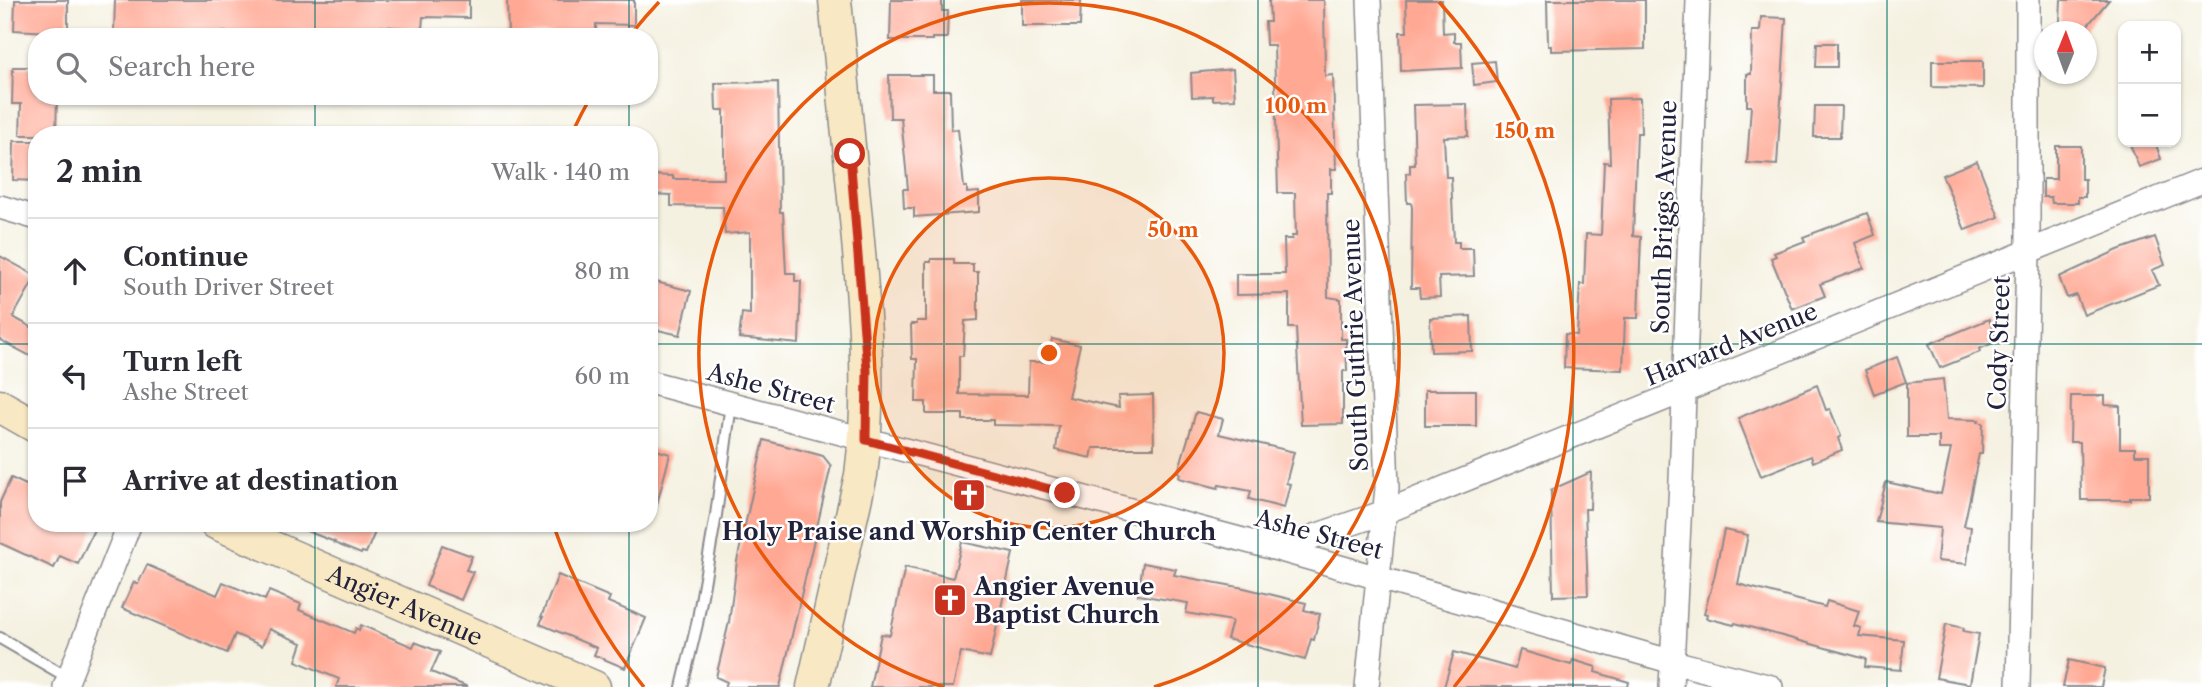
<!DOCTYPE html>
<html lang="en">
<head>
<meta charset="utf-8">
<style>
  body { margin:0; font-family:"Libre Caslon Text",serif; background:#f7f7f7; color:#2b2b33 }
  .controls { position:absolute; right:21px; top:21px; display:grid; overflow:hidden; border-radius:14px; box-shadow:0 2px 5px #0004 }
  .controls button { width:63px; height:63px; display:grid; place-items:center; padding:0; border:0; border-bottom:2px solid #e1e1e2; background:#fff; color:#2b2b33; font:35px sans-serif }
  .compass { position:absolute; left:2034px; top:21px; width:63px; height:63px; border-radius:50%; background:#fff; box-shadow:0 2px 5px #0004; rotate:1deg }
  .stop { position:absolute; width:21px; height:21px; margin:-16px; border:5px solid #c8321e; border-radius:50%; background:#fff }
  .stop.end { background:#c8321e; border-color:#fff; box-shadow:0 2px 7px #0008 }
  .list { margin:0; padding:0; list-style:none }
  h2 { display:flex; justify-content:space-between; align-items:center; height:91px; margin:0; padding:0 28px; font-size:30px }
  h2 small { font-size:23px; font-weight:400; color:#7c7c81 }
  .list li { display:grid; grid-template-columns:46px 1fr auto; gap:21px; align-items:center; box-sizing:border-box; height:105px; padding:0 28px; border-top:2px solid #e1e1e2 }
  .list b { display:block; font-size:26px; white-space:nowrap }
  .list p { margin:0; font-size:23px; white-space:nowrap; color:#7c7c81 }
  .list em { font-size:23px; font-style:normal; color:#7c7c81 }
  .icon { flex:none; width:38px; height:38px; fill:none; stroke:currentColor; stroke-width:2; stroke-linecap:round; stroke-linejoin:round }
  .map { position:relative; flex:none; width:2202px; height:687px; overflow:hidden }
  .search { position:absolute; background:#fff; box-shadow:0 2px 5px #0004; left:28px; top:28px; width:630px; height:77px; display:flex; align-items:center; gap:18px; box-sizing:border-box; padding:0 24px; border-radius:28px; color:#7c7c81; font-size:26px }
  .panel { position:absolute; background:#fff; box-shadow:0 2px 5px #0004; left:28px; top:126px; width:630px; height:406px; border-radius:28px }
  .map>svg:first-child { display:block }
  .building { fill:#ffa994 }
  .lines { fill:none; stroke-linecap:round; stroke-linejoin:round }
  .lane-casing { stroke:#8c8a8e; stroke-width:14 }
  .street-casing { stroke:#8c8a8e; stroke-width:26 }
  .secondary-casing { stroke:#8c8a8e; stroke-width:35 }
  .lane { stroke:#fff; stroke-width:10 }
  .street { stroke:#fff; stroke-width:23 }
  .secondary { stroke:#f8e8c3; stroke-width:32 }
  .route { stroke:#c8321e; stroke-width:9 }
  .grid { fill:none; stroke:#0f766e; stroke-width:2; stroke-opacity:0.55 }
  .ring { fill:none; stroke:#e8590c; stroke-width:3.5 }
  .labels { text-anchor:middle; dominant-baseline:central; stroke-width:5; stroke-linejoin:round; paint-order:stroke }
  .street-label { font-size:24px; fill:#22223b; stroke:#fff }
  .poi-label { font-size:24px; font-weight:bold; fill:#22223b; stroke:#fff }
  .centre { fill:#e8590c; stroke:#fff; stroke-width:3.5 }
  .ring-label { font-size:21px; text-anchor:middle; font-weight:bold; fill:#e8590c; stroke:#fff; stroke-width:5; stroke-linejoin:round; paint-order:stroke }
</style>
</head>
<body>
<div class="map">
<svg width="2202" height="687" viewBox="0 0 2202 687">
  <rect width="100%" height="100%" fill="#fff"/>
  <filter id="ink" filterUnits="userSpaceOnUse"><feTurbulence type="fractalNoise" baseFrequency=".0143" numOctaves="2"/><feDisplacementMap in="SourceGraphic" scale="14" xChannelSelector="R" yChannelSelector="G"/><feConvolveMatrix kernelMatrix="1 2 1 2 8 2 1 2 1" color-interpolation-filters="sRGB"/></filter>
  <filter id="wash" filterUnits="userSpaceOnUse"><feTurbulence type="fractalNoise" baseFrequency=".00686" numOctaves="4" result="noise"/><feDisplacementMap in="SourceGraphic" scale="28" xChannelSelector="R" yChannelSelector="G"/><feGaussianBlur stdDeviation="1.57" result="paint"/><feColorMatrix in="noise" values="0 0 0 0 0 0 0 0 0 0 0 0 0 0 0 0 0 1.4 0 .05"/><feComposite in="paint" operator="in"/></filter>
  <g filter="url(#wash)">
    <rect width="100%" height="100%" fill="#f5f1e1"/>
    <g id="blocks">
      <path class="building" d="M15,0H68V33L14,30Z
        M115,0H469V18L423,17L422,29L381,26V35H354V31L300,29V37H261V34L226,35V32H114Z
        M507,0H634V25L596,24V32L508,34Z
        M891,0H942V11H948L947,38H932V40H890Z
        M1022,0H1081L1080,26H1022Z
        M1269,0H1324L1325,76L1333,75L1336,169H1331V193H1327L1328,297L1341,299V339H1346L1347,371H1343V424L1301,425L1296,328H1289V294L1236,295V274H1285L1284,239H1292V236H1296L1295,193H1278L1274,45H1266L1265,22H1270Z
        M1406,0H1442L1443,33L1454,32V42H1461L1462,68L1401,71L1400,32H1407Z
        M1547,0H1645V49L1551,51V46H1548Z
        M2061,0H2109L2082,32H2073L2060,21Z
        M1761,17L1786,18L1777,165L1747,163L1751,106H1747V74H1751L1752,31H1760Z
        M1817,43H1837V67H1816Z
        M1495,61L1497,82L1474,85L1472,63Z
        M1932,61H1983V88L1932,87Z
        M13,67H37V96H57L56,135H20L21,104H12Z
        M1233,69L1235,99L1213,100V96L1192,97L1191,73Z
        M889,75H933V90H950L951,130L958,129L964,187H967V193L979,192V212L914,217V208H904L903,189H908L901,118H890Z
        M778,82L780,212H783L786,273H795V281H801L799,344L739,338L742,313L750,314V232L725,234L723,207L671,206V195L649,194V175L673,176V179H724V110H716L715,83Z
        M1640,98L1641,133H1637L1633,236L1641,237L1638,318H1625L1623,370L1564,368L1565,334L1577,335L1580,284H1584L1586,234L1601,235L1604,162L1610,163L1608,99Z
        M1467,104L1468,136L1444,137L1446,177H1451L1454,242H1459V248H1473L1474,276L1439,277L1440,297L1420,298L1419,288H1411L1412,207L1411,203H1407L1406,173H1410V165H1415L1413,105Z
        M1815,106H1841L1840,137H1814Z
        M14,141H37V181L13,180Z
        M2129,142H2155L2161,159L2139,167Z
        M2056,146H2081V179H2085V197H2078V203H2052L2051,197H2043V179H2056Z
        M1977,161L1999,217L1965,230L1942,175Z
        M1867,213L1875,235L1855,243L1864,268L1820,284L1825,296L1792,309L1771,258L1776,256L1774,253L1805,241L1803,237Z
        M2155,237L2165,265L2152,270L2159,285L2084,315L2076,295L2067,298L2059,277L2118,250Z
        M0,256L36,276L13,317L37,330V343L30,356L0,340Z
        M931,259H954V264H973V272H978V320L965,321L963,356H959V394L1028,395L1029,362H1047L1052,339L1080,345L1068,397L1119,408L1118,396L1153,395L1154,448H1093L1091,458L1056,450L1059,426L993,425V420H963V414H926V402H916L917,359H912L911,324H917V321H926V262H931Z
        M652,281L691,291L680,335L649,328V293Z
        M1471,316L1472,351L1431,352L1430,318Z
        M1989,319L1998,341L1979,349L1980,352L1940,368L1929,344Z
        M1897,357L1906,382L1874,394L1865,370Z
        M1943,379L1947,419L1979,420L1978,422L1983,423L1982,454H1979L1964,526L1971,527L1967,564L1937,561L1940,528L1876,522L1886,482L1941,494L1951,449H1939V437H1907V383Z
        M1817,385L1826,410L1830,409L1841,436L1838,438L1842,450L1813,462L1811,456L1761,476L1738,418Z
        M1425,390H1476V426H1425Z
        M2071,396H2105V405L2120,406V448H2135V455H2149V497H2130V500H2081L2080,442H2070Z
        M1196,412L1223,419L1219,434L1294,452L1286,483L1290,484L1284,508L1249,499L1251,491L1219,485L1218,488L1179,478L1180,473L1178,472Z
        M764,440L823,456L831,466L780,687H725L727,682L716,677L729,622L737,561Z
        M649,448L670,454L656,508L649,507Z
        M1591,472L1590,509H1585L1588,595L1553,596L1551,490Z
        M11,478L37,490V523H97L78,564L60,556L54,568L0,543V502Z
        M291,523H379L366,553L362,552L361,554L334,543L335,542L291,525Z
        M1724,530L1748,535L1738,584L1825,607L1827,601L1859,611L1854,626L1861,628L1859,636L1904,640L1901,670L1865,667L1866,659L1735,623L1734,625L1706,618L1707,614L1704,613L1714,578Z
        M962,542L1013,553L990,658L961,652L953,687H870L881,634L890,635L905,567L953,578Z
        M442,545L472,556L466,570L473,572L461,600L426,586Z
        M1143,563L1176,569L1174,575L1244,588L1306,603L1304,610L1320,614L1314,640L1311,639L1305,660L1227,639L1232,621L1186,613L1188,603L1138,595Z
        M147,565L217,595L223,582L265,600L269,591L301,604L299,610L354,633L356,628L359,630L361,625L413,647L415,642L440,652L431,672L468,687H336L339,679L296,661L302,643L269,629L262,646L235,634L227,653L122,608L134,582L138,584Z
        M558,575L610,597L608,602L646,618L625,668L594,655L597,648L540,624L543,617H541Z
        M1946,624L1964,628L1963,631L1979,634L1970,684L1936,678Z
        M1520,650L1571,665L1573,660L1596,667L1595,672L1629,682L1628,687H1444L1454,652L1515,669Z
        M2069,660L2105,668L2101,687H2063Z"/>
    </g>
  </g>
  <g filter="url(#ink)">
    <use href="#blocks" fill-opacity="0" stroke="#8c8a8e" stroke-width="2"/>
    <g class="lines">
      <g class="lane-casing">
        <path id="lane" d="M0,638L69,678
          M682,687L697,624L716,515L731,404"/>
      </g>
      <g class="street-casing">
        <path id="street" d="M0,207L37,218
          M649,382L1277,549L1673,662L1771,687
          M1277,549L1385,512L2202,181
          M65,687L130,523
          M1367,687L1387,488L1369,0
          M1671,687L1681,481L1698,0
          M2018,687L2028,252V0"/>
      </g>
      <g class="secondary-casing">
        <g id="secondary">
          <path d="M0,406L37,427"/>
          <path id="s1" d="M216,523L594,687"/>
          <path d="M813,687L861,475C872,390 864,304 856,219C849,146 842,73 835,0"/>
        </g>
      </g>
      <use href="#lane" class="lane"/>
      <use href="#street" class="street"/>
      <use href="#secondary" class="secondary"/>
    </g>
  </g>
  <g class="lines" filter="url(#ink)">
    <path class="route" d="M850,154L867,370L866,440L1065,493"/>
  </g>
  <path class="grid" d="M315,0V37M629,0V37M944,0V687M1258,0V687M1573,0V687M1887,0V687M315,96V135M629,96V135M0,344H37M649,344H2202M315,523V687M629,523V687"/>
  <circle cx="1049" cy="353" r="175" fill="#e8590c" fill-opacity=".12"/>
  <g class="ring">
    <circle cx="1049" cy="353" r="175"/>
    <path d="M944 687A350 350 0 1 1 1154 687"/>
    <path d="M644 687A525 525 0 0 1 553 524M573 131A525 525 0 0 1 590 98M632 33A525 525 0 0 1 659 2M1439 2A525 525 0 0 1 1454 687"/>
  </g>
  <defs>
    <g id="church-square" transform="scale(1.75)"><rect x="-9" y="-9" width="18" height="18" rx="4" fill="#c8321e" stroke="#fff"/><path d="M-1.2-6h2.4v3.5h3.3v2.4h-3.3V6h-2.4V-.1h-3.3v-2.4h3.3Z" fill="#fff"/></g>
  </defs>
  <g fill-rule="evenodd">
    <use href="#church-square" x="969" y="495"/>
    <use href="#church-square" x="950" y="600"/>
  </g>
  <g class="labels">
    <g class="street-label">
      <text transform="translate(1664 217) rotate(-88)">South Briggs Avenue</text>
      <text transform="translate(1999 343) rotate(-88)">Cody Street</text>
      <text transform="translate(1731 344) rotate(-22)">Harvard Avenue</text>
      <text transform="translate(1355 345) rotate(-92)">South Guthrie Avenue</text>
      <text transform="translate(771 388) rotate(15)">Ashe Street</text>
      <text transform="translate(1319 534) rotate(15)">Ashe Street</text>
      <text stroke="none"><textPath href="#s1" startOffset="206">Angier Avenue</textPath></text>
    </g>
    <g class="poi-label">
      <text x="969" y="531">Holy Praise and Worship Center Church</text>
      <text x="974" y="586" text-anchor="start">Angier Avenue<tspan x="974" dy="28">Baptist Church</tspan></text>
    </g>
  </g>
  <circle cx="1049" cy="353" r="10" class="centre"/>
  <g class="ring-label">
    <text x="1296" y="113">100 m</text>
    <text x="1525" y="138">150 m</text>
    <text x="1173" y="237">50 m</text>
  </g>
</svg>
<div class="controls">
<button>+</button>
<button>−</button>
</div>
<svg class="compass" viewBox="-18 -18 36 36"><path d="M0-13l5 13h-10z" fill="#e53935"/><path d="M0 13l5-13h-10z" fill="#7c7c81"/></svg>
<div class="stop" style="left:850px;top:154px"></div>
<div class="stop end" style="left:1065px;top:493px"></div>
<div class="search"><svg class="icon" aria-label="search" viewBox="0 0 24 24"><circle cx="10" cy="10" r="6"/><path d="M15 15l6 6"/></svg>Search here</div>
<section class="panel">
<h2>2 min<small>Walk · 140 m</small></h2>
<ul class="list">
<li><svg class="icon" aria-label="ahead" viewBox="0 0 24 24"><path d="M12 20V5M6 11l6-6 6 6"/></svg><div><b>Continue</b><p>South Driver Street</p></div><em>80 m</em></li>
<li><svg class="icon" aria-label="left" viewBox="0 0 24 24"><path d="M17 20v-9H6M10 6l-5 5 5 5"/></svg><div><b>Turn left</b><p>Ashe Street</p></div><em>60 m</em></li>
<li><svg class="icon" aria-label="arrive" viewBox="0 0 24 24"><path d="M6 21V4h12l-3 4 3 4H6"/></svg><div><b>Arrive at destination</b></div></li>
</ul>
</section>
</div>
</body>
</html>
